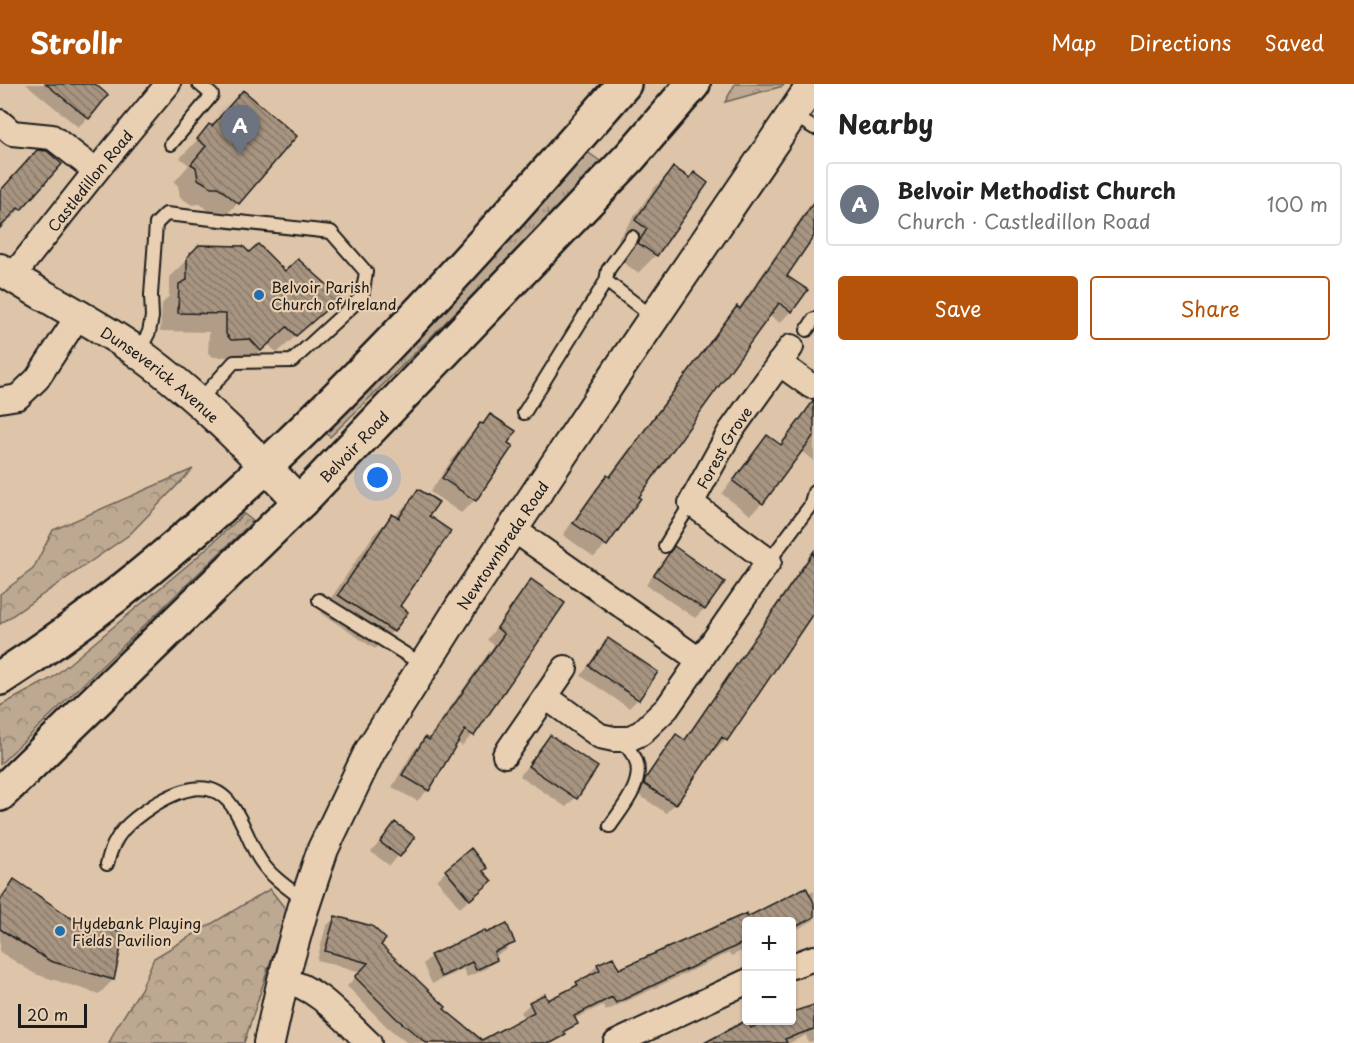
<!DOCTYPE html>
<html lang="en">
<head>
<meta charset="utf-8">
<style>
  body { margin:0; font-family:"Playpen Sans",sans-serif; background:#f6f6f6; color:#222 }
  .controls { position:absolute; right:18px; bottom:18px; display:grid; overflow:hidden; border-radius:6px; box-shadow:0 2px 4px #0004 }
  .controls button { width:54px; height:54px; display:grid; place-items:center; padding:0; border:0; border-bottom:2px solid #e0e0e0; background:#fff; color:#222; font:30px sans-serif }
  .scale { position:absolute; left:18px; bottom:15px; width:69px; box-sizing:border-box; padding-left:6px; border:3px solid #1c1c1c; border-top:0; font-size:16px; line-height:21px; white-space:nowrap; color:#1c1c1c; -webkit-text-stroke:4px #ead0b2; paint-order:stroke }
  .you { position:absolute; left:378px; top:394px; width:21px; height:21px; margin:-15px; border:4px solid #fff; border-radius:50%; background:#1a73e8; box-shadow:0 0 0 9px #1a73e833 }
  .badge { display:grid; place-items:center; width:39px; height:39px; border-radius:50%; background:#b45309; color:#fff; font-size:20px; font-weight:700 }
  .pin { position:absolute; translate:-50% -50px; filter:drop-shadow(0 2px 3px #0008) }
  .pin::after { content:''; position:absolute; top:32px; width:21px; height:18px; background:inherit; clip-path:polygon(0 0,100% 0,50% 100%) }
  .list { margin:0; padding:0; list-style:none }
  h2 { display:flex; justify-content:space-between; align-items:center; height:78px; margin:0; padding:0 24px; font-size:26px }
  h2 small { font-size:20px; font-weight:400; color:#767676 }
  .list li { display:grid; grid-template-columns:39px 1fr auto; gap:18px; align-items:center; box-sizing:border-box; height:84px; margin:0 12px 12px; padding:0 12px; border:2px solid #e0e0e0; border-radius:6px }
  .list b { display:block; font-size:22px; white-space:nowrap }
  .list p { margin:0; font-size:20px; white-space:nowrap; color:#767676 }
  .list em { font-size:20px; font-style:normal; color:#767676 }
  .actions { display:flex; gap:12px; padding:18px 24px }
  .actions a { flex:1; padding:14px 0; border:2px solid #b45309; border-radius:6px; text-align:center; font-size:21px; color:#b45309 }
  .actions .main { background:#b45309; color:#fff }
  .map { position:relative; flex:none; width:814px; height:959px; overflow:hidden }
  header { display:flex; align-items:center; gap:36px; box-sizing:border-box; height:84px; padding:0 30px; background:#b45309; color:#fff }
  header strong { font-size:28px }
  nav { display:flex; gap:33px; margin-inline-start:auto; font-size:21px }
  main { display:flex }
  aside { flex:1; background:#fff }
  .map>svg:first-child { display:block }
  .grass { fill:url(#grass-tufts); stroke:#6c6257; stroke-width:1.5 }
  .forest { fill:url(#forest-crowns); stroke:#6c6257; stroke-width:1.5 }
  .shadow { fill:#0003 }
  .building { fill:url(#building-back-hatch); stroke:#1c1c1c; stroke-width:1.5 }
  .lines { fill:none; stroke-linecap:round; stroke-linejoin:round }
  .service-casing { stroke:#1c1c1c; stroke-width:16 }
  .minor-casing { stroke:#1c1c1c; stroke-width:28 }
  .tertiary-casing { stroke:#1c1c1c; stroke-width:34 }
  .trunk-casing { stroke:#1c1c1c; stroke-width:38 }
  .service { stroke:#ead0b2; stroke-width:12 }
  .minor { stroke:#ead0b2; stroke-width:24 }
  .tertiary { stroke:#ead0b2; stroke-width:30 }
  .trunk { stroke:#ead0b2; stroke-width:33 }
  .poi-dot { fill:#1f6fb2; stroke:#ead0b2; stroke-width:2 }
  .labels { text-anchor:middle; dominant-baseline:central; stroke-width:4.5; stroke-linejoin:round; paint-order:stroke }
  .street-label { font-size:15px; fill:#1c1c1c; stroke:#ead0b2 }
  .poi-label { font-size:15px; fill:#1c1c1c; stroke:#ead0b2; text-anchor:start }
</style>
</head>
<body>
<header>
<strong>Strollr</strong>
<nav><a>Map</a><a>Directions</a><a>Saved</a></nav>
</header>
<main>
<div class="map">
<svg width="814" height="959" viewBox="0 0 814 959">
  <defs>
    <pattern id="grass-tufts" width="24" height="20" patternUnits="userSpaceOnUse" patternTransform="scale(1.5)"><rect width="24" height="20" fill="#bda992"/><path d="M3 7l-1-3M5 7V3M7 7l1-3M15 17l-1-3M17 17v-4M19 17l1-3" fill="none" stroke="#998976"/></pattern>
    <pattern id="forest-crowns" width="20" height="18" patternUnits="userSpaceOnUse" patternTransform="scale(1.5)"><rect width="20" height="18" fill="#bda992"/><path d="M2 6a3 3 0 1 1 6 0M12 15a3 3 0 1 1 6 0" fill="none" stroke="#998976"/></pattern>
    <pattern id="building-back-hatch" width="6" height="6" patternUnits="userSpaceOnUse" patternTransform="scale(1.5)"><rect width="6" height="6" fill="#a89581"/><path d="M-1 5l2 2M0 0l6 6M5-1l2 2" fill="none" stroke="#887969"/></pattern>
  </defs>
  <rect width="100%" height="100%" fill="#dec5a9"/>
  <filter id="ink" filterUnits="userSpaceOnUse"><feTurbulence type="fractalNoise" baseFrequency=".0167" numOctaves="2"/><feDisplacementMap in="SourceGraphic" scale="12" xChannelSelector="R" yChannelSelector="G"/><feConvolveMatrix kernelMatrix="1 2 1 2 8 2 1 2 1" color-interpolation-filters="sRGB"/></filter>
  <g filter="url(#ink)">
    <path class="grass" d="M586,67L600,77C513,172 422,263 330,353L323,346Z"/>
    <path class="forest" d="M735,0H784L783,2L725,18Z
      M193,385L129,451L0,540V510L33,485L53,446Z
      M244,430L253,437L0,680V622L52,594L196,474Z
      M270,805L287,827L244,959H109L116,944L141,905L154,874Z"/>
    <path class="shadow" d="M26,0H93L88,34L78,43Z
      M243,8L238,119L220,137L200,120L192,121L180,113L178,102L174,98L189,81L180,74Z
      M60,81L20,125L11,135L8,133L0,142V108Z
      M673,85L656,171L638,189L621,177L630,163L618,155L655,103Z
      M814,115V149L785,192L791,227L780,239L768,231L672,365L606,461L594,473L563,451L596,404L608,393L726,236L738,225Z
      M200,163L249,170L285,189L339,213L277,269L268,260L242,284L232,273H213L208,269L209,248L160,247L162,220L169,212V193Z
      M814,317V377L801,367L762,419L750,431L722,410L756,364L768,353L779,361Z
      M490,332L475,416L461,429L430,408L467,354Z
      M418,407L427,433L398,523L393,547L375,565L321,529L374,450L392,432L395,433Z
      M675,464L704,525L695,534L646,501L665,474Z
      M813,470L814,526L726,656L716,665L714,663L675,720L666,729L636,709L637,705L667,661L676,652L683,657L804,479Z
      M532,497L563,519L472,651L462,662L456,658L428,706L417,717L392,703L414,666L425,655L427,656L494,561L487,556L521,508Z
      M608,556L638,615L629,624L581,592L599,566Z
      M550,652L596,684L575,714L566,723L520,692L541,662Z
      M395,740L413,753L390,782L371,768Z
      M446,787H481V806L460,824L437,796Z
      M14,797L76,839L122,850L113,896L99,910L35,890L0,868V812Z
      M814,807V836L792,848V838H746V865L731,872L729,869L606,927L603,921L574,935L576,940L552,959H407L387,943L347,902L361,888L317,876L326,842L335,834L379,861L480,958L524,935L521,928L530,920L547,918L568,908L577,899L590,893L589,890L597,881L618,887L750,829L752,832Z
      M486,851L513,858L505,867L494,872L496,875L487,884L467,893L463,885L432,900L423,880L431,872Z
      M814,923V957L808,958L806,951L790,959H703L724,948L751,946L792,936V930Z"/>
    <path class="building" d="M46,0H95L108,11L89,35Z
      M243,6L297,52L239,120L218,103H211L198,95L196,83L191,80L206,62L197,55L209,40L212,42Z
      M37,66L47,67L62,80L21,126L18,124L0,144V107Z
      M673,83L690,94L694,88L708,99L657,172L638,159L647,145L635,136Z
      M814,118V152L787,192L808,206L792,228L779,219L639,413L641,414L607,462L573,439L607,391L610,393L737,222L740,225Z
      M258,160L285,187L298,175L341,213L296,252L287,243L261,267L250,255L231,256L226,250V230L178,229L179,200L187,196V173L199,161L243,162L249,168Z
      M814,316V351L763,420L733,397L767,351L781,361Z
      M490,330L516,347L508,359L513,362L476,417L442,394L480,339L483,340Z
      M418,405L439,418L429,432L451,447L400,522L408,528L394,548L338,511L392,430L399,434Z
      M674,462L725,498L705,526L654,491Z
      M814,467V528L727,657L722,653L676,721L644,700L645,695L676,650L685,656Z
      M531,495L565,519L474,652L465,646L429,707L402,691L425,653L429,656L504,550L497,544Z
      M608,554L658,588L639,616L589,582Z
      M550,651L598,683L577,715L528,682Z
      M395,738L415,753L400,773L380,758Z
      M471,764L487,784L483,787L492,797L470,816L445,786Z
      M14,795L76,837L124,849L114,896L50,877L0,845V817Z
      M806,803L814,819V833L792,845V837H747V857L616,919L612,913L574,932L578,940L564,947L566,951L551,959H426L396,934L355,893L368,879L325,867L335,832L372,842L386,855L381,861L446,923L444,925L482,956L534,928L529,918L545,910L548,916L578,901L576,898L600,886L597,880L613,873L619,885L747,829V833Z
      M507,840L515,859L494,868L497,876L476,886L472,878L441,893L430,871L485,846L486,849Z
      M814,921V945L785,955L787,959H704L747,936L751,944L766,936H792V928Z"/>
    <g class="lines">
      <g class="service-casing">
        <path id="service" d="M793,31L814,44
          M171,60L212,11L199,0
          M606,197L608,186L632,153
          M807,246L814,235
          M139,268L149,248L152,233L151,211L156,140L166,130L331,148L366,188L362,213L292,277L234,278L199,317
          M524,329L606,197L654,234
          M665,462L691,419
          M769,477L810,422L814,408
          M319,516L423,581
          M610,742C622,724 646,698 635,674C631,668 626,661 621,655
          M107,780C114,750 128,738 154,721C179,706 211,692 232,722C244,738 249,759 260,776C271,793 288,804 304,816"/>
      </g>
      <g class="minor-casing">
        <g id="minor">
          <path d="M0,38L12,49L52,53L96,87"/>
          <path id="s1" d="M12,193L96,87L168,0"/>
          <path d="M779,279L811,302"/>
          <path d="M0,316L18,313L37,295L78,232"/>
          <path d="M513,445L699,576"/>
          <path id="s2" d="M546,613L600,652L614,655H628L641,649L667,624L769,477L691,419L730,348L791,263"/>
          <path d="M505,671L565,584"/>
          <path d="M792,882L814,874"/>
          <path d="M283,896C318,903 344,936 369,959"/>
          <path d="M616,959L746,898"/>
        </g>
      </g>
      <g class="tertiary-casing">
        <g id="tertiary">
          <path id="s3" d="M0,185C46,215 96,238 140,270C199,313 250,366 300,418"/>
          <path id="s4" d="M269,959L283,896L303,825L323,765L370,667L460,524L619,285L813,0"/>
        </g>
      </g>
      <g class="trunk-casing">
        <g id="trunk">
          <path d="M0,594C82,542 156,481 228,417C371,288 498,145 624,0"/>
          <path id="s5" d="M0,710L300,418L630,73L693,0"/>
        </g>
      </g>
      <use href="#service" class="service"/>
      <use href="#minor" class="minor"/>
      <use href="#tertiary" class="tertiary"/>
      <use href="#trunk" class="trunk"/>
    </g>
  </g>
  <g class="poi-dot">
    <circle cx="259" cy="211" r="6"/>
    <circle cx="60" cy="847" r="6"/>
  </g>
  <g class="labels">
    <g class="street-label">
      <text stroke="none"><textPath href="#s1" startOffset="124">Castledillon Road</textPath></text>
      <text stroke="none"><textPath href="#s3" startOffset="192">Dunseverick Avenue</textPath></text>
      <text stroke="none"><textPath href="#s5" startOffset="496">Belvoir Road</textPath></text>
      <text stroke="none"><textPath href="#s2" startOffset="486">Forest Grove</textPath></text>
      <text stroke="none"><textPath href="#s4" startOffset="555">Newtownbreda Road</textPath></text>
    </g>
    <g class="poi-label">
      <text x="271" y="202">Belvoir Parish<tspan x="271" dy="17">Church of Ireland</tspan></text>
      <text x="72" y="838">Hydebank Playing<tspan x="72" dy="17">Fields Pavilion</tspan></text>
    </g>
  </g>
</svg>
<div class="controls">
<button>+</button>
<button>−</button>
</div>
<div class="scale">20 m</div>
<div class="you"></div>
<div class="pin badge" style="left:240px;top:71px;background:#6b7280">A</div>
</div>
<aside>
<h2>Nearby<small></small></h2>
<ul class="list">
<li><span class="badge" style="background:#6b7280">A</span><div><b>Belvoir Methodist Church</b><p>Church · Castledillon Road</p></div><em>100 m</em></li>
</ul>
<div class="actions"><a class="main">Save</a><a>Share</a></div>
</aside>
</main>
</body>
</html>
